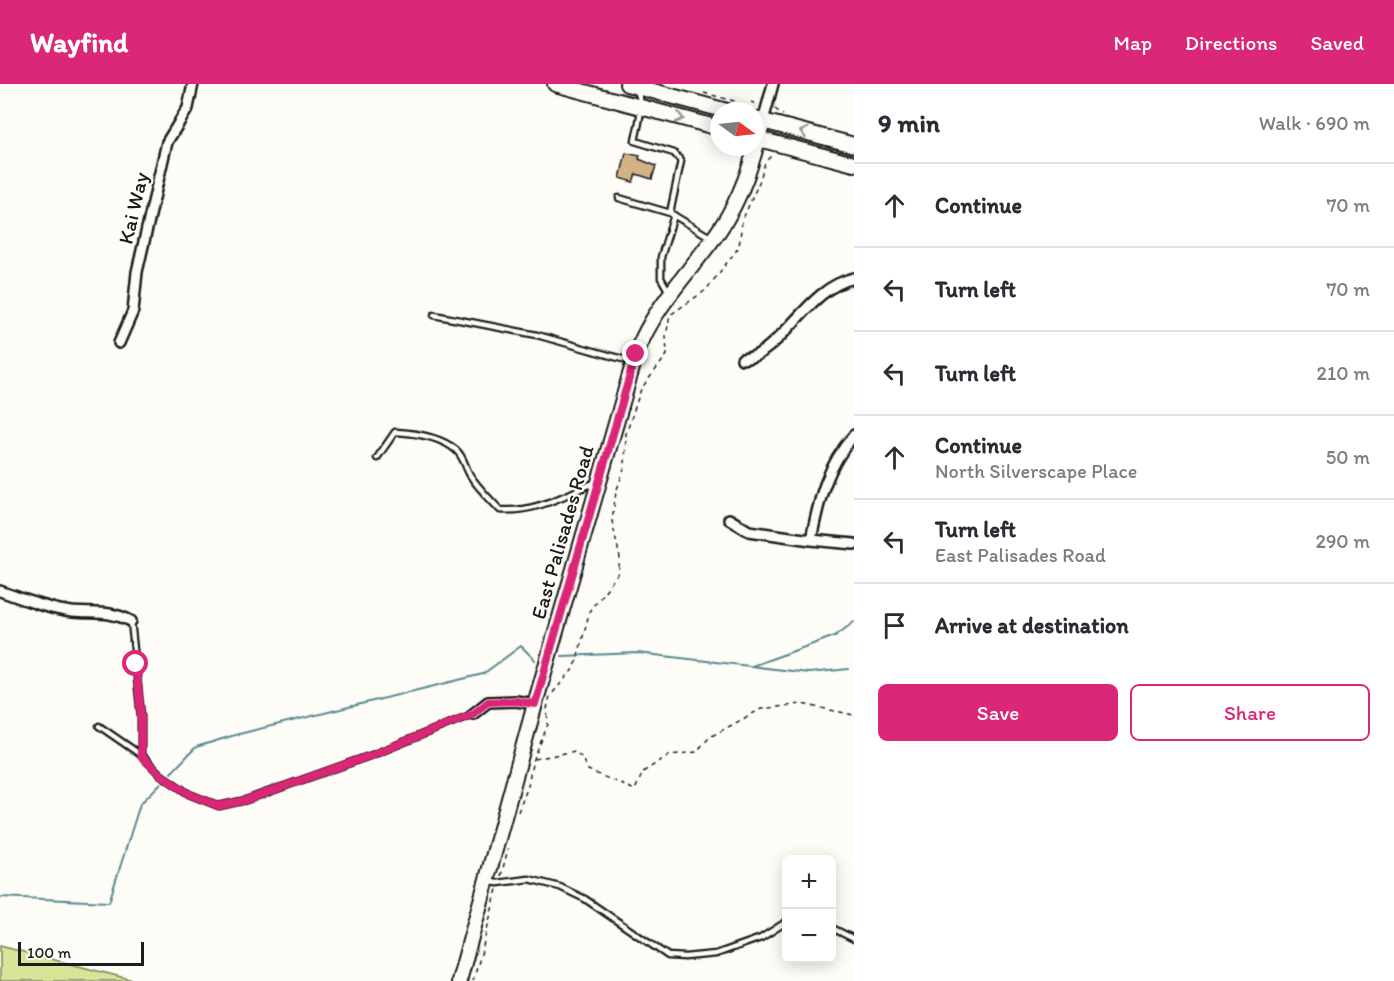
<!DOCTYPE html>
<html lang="en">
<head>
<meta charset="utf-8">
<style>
  body { margin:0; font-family:Itim,sans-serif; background:#f2f2f3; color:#2b2b33 }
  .controls { position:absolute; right:18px; bottom:18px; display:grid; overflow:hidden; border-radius:9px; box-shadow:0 3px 15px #0003 }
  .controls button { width:54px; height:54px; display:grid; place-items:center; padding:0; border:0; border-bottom:2px solid #e1e1e2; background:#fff; color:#2b2b33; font:30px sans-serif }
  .compass { position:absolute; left:710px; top:18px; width:54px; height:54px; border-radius:50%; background:#fff; box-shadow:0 3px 15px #0003; rotate:105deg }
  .scale { position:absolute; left:18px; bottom:15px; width:126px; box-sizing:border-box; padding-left:6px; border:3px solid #1c1c1c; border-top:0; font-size:16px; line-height:21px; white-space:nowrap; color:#1c1c1c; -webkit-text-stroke:4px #fdfcf7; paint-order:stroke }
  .stop { position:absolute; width:18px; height:18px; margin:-14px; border:4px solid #db2777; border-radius:50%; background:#fff }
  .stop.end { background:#db2777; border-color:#fff; box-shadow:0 2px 6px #0008 }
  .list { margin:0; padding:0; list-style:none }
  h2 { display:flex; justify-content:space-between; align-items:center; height:78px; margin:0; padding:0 24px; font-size:26px }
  h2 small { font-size:20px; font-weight:400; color:#7c7c81 }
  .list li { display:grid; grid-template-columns:39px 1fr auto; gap:18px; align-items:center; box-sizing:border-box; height:84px; padding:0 24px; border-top:2px solid #e1e1e2 }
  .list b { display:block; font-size:22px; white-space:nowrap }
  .list p { margin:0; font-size:20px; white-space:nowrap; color:#7c7c81 }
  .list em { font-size:20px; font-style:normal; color:#7c7c81 }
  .actions { display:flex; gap:12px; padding:18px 24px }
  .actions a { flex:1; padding:14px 0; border:2px solid #db2777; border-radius:9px; text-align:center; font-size:21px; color:#db2777 }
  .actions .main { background:#db2777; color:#fff }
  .icon { flex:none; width:33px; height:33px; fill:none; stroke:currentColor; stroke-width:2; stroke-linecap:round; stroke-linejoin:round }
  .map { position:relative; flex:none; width:854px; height:897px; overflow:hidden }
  header { display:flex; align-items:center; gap:36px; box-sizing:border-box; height:84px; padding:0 30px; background:#db2777; color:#fff }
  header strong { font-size:28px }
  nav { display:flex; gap:33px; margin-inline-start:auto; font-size:21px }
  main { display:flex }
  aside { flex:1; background:#fff }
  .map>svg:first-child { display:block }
  .green { fill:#d8e497; stroke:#7a805a; stroke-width:1.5 }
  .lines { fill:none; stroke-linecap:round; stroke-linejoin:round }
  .stream { stroke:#598a8e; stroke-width:2 }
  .building { fill:#d3b286; stroke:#1c1c1c; stroke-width:1.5 }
  .lane-casing { stroke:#1c1c1c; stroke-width:9 }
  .street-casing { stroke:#1c1c1c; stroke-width:14 }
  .secondary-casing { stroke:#1c1c1c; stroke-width:18 }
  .path { stroke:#1c1c1c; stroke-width:1.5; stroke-dasharray:4.5 4.5; stroke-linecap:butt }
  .lane { stroke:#fdfcf7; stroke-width:4.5 }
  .street { stroke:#fdfcf7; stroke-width:9 }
  .secondary { stroke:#fdfcf7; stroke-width:14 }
  .oneway { stroke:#989794 }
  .route { stroke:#db2777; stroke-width:8 }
  .labels { text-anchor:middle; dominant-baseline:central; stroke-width:4.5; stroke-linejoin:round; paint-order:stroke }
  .street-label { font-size:21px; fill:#1c1c1c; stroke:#fdfcf7 }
</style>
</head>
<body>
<header>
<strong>Wayfind</strong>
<nav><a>Map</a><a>Directions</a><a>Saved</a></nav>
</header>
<main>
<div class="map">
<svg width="854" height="897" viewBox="0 0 854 897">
  <rect width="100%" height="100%" fill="#fdfcf7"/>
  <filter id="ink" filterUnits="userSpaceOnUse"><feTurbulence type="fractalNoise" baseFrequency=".0167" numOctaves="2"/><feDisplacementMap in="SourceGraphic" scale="12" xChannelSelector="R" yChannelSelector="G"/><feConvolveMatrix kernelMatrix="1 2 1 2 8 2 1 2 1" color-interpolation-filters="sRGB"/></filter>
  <g filter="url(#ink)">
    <path class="green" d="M0,862L137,897H0Z"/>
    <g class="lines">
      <path class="stream" d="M562,572L638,569L809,589L849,585
        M752,582L835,552L854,538
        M171,689L196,663L235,651L483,590L521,562L535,576
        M0,813L109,818L140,720L161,699"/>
    </g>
    <path class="building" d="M626,69L640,72L639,75L656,82L652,95L636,90L633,98L620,94Z"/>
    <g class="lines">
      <g class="lane-casing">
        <path id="lane" d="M637,7C645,22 638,41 635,57L674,69L681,77L670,129L710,153
          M619,114L670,129
          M669,208L661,194V173L674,131
          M434,231L537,251L633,278
          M377,374L395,348C414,349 441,353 456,366C464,373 465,383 470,391C478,404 490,415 500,426C535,429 565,411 596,398
          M131,537L141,632V671
          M99,642L141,671L160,690L189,710L219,722L246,716L372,671L473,630
          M489,798L498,799L529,795L560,803L585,815L668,872L685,873L716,870L761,854L786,838
          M832,844L854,855"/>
      </g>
      <g class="street-casing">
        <path id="street" d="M763,37L773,0
          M119,259L133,227L137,188L167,58L188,24L193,0
          M742,275C748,274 755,273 760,269C794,247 812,204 854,194
          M729,435L749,447L811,456L854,460
          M811,456C819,415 826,384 854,351
          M0,507C23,515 48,525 72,528C95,530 109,526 131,537
          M473,630L488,618L516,617L535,620"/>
      </g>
      <g class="secondary-casing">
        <path id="secondary" d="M555,0L719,44
          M627,0L727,27
          M755,35L854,61
          M755,54L854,80
          M459,897L535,620L636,270C654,222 689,189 718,148C742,114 753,76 763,37"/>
      </g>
      <path class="path" d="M704,9L738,18
        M751,18L759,21
        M775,25L783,31
        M535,675L575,667L581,673L588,686L635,706L643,688L669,671L696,668L710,653L761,625L802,620L854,631
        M518,728L528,702L532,680L548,640L547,625L550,612L575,583L590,526L618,490L620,474L612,437L616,408L625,383L626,350L641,305L667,271L666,252L670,231L706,206L739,163L742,137L760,96L765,78L771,72L774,71
        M501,792L508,765
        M473,897L481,870L497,805"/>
      <use href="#lane" class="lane"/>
      <use href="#street" class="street"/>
      <use href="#secondary" class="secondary"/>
    </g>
    <defs><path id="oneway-chevron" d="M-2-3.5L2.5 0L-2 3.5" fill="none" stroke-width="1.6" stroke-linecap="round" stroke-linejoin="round" transform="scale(1.5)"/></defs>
    <g class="oneway">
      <use href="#oneway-chevron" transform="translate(680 34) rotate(15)"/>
      <use href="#oneway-chevron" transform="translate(804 48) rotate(-165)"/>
    </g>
  </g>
  <g class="lines" filter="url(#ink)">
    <path class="route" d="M136,580L141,632V672L160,690L189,710L219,722L246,716L372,671L473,630L488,618L516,617L535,620L636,270"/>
  </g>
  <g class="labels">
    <g class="street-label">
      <text transform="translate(133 124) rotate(-77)">Kai Way</text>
      <text transform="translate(562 448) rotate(-74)">East Palisades Road</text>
    </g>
  </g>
</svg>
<div class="controls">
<button>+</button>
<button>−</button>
</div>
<svg class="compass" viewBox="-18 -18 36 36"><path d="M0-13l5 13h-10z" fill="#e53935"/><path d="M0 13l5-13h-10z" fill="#7c7c81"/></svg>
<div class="scale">100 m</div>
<div class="stop" style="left:136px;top:580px"></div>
<div class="stop end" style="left:636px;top:270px"></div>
</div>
<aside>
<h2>9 min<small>Walk · 690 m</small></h2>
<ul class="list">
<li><svg class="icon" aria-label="ahead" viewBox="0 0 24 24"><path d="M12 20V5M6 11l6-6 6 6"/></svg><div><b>Continue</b></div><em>70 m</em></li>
<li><svg class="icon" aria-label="left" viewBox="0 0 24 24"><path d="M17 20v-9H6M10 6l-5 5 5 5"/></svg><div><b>Turn left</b></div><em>70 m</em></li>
<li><svg class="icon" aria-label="left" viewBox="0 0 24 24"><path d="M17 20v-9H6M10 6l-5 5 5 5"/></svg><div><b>Turn left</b></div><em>210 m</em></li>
<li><svg class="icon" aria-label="ahead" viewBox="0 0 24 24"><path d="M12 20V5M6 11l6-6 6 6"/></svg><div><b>Continue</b><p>North Silverscape Place</p></div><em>50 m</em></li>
<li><svg class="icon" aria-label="left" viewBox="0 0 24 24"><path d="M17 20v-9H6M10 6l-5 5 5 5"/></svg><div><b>Turn left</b><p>East Palisades Road</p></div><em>290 m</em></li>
<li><svg class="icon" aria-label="arrive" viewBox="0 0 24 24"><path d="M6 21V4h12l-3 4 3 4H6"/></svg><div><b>Arrive at destination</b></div></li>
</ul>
<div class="actions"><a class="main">Save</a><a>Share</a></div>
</aside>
</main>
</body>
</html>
